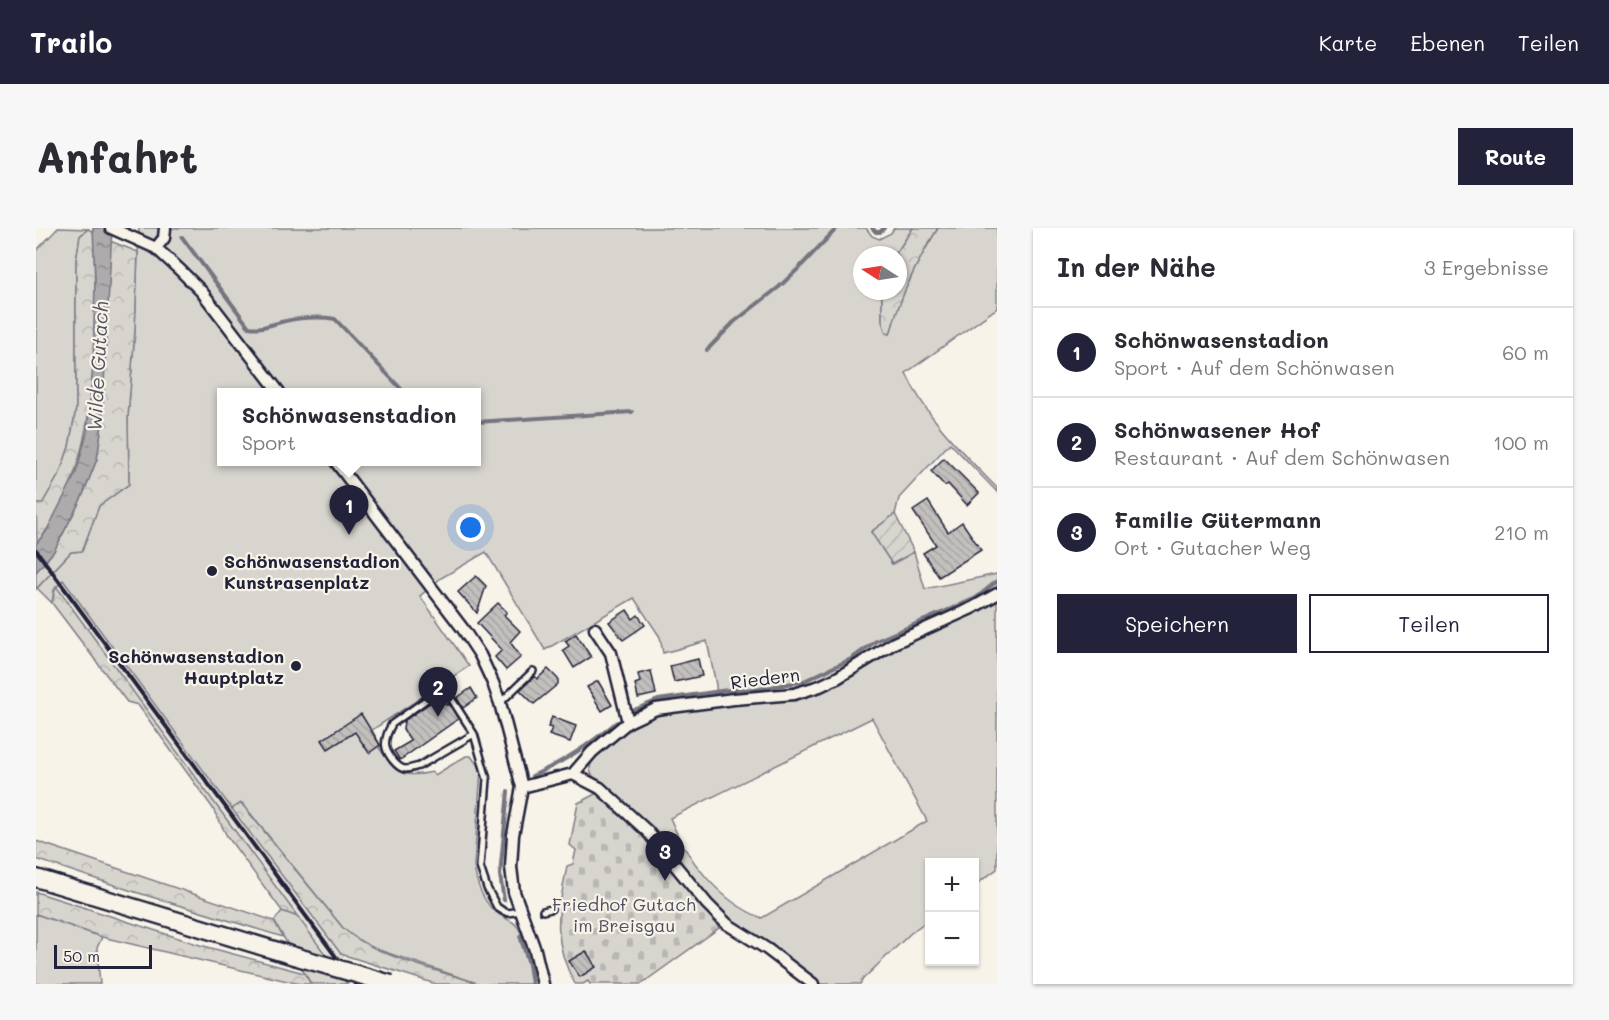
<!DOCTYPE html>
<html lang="de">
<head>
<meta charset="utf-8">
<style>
  body { margin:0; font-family:Mali,sans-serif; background:#f7f7f7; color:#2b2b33 }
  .controls { position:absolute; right:18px; bottom:18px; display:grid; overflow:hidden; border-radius:0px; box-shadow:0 2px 4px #0004 }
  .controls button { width:54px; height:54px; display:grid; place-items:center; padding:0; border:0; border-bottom:2px solid #e1e1e2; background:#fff; color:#2b2b33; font:30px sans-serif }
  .compass { position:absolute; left:817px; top:18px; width:54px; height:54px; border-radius:50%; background:#fff; box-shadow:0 2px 4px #0004; rotate:282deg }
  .scale { position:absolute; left:18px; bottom:15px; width:98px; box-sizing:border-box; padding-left:6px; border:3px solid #22223b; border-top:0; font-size:16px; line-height:21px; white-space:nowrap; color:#22223b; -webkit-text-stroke:4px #f7f3e8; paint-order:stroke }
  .you { position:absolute; left:435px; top:300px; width:21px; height:21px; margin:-15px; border:4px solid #fff; border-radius:50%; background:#1a73e8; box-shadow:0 0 0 9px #1a73e833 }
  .badge { display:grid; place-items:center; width:39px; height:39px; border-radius:50%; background:#22223b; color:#fff; font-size:20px; font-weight:700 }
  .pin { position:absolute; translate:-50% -50px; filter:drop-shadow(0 2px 3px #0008) }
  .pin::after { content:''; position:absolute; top:32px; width:21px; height:18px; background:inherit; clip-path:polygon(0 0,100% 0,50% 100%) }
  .popup { position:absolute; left:181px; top:160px; width:264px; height:78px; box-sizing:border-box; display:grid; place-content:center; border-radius:0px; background:#fff; filter:drop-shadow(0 2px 4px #0005); font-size:20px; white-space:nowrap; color:#7c7c81 }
  .popup b { font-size:22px; color:#2b2b33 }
  .popup::after { content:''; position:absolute; left:50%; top:100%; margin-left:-12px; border:12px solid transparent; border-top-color:#fff }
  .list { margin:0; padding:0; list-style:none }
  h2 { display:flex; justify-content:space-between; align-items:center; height:78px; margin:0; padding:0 24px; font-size:26px }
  h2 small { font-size:20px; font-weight:400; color:#7c7c81 }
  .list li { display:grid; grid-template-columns:39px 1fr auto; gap:18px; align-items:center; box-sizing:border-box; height:90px; padding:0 24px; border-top:2px solid #e1e1e2 }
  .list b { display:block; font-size:22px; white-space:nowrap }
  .list p { margin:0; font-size:20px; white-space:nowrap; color:#7c7c81 }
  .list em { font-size:20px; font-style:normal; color:#7c7c81 }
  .actions { display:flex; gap:12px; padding:18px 24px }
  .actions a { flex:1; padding:14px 0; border:2px solid #22223b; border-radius:0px; text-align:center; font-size:21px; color:#22223b }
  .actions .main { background:#22223b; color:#fff }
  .map { position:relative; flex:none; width:961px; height:756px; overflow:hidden; border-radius:0px }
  header { display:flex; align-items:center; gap:36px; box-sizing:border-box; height:84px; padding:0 30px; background:#22223b; color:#fff }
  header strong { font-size:28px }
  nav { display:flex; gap:33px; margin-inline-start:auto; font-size:21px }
  .intro { display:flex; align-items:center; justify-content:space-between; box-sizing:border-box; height:144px; padding:0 36px }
  h1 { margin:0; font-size:42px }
  .button { padding:15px 27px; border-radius:0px; background:#22223b; color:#fff; font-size:21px; font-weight:700 }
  main { display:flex; gap:36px; padding:0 36px }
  aside { flex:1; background:#fff; border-radius:0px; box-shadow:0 2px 4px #0004 }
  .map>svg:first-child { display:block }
  .built { fill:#e7e3db }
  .grass { fill:#d8d5cf; stroke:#7d7c85; stroke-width:1.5; fill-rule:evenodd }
  .forest { fill:url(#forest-crowns); stroke:#7d7c85; stroke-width:1.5 }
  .cemetery { fill:url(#cemetery-stones); stroke:#7d7c85; stroke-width:1.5 }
  .garden { fill:url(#garden-furrows); stroke:#7d7c85; stroke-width:1.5 }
  .water { fill:url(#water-ripples); stroke:#76747f; stroke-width:1.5 }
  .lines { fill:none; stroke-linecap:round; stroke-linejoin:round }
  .stream { stroke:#76747f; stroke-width:4 }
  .building { fill:url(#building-back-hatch); stroke:#22223b; stroke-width:1.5 }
  .service-casing { stroke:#22223b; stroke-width:10 }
  .minor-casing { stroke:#22223b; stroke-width:15 }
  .trunk-casing { stroke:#22223b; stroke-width:21 }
  .service { stroke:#f7f3e8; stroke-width:5 }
  .minor { stroke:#f7f3e8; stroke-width:10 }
  .trunk { stroke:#f7f3e8; stroke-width:16 }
  .rail { stroke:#22223b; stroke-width:4 }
  .trunk-bridge-casing { stroke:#22223b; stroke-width:21; stroke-linecap:butt }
  .trunk-bridge { stroke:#f7f3e8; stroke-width:16 }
  .poi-dot { fill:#22223b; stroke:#f7f3e8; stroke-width:2 }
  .labels { text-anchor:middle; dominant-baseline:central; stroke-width:4.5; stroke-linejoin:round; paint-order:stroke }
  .poi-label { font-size:18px; font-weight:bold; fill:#22223b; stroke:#f7f3e8; text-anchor:start }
  .street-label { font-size:18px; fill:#22223b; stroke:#f7f3e8 }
  .park-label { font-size:18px; fill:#504f60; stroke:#f7f3e8 }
  .water-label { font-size:20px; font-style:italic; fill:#535263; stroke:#f7f3e8 }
</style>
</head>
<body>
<header>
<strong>Trailo</strong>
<nav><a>Karte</a><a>Ebenen</a><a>Teilen</a></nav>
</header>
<div class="intro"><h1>Anfahrt</h1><a class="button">Route</a></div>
<main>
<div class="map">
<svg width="961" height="756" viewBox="0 0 961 756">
  <defs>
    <pattern id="forest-crowns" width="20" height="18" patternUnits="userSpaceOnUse" patternTransform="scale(1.5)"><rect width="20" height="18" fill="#d8d5cf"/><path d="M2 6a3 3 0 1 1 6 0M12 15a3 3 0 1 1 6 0" fill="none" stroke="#b9b7b3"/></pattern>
    <pattern id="cemetery-stones" width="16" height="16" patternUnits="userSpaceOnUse" patternTransform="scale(1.5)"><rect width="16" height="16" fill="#d8d5cf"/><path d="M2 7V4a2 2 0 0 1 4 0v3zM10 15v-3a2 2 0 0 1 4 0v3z" fill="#b9b7b3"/></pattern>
    <pattern id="garden-furrows" width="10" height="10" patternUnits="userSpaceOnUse" patternTransform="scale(1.5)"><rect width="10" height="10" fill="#d8d5cf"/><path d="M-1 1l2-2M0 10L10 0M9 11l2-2" fill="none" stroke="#b9b7b3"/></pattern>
    <pattern id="water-ripples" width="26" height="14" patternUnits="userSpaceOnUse" patternTransform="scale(1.5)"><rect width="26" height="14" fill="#aeabad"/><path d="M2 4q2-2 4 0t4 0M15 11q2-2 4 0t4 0" fill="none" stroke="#8d8b8e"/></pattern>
    <pattern id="building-back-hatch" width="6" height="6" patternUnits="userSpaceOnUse" patternTransform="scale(1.5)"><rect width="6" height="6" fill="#c2bfbd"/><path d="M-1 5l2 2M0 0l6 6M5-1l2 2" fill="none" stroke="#a6a4a3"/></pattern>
  </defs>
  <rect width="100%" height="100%" fill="#f7f3e8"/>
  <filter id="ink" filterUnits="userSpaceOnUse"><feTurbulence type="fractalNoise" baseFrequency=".0167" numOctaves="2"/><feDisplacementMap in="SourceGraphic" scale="12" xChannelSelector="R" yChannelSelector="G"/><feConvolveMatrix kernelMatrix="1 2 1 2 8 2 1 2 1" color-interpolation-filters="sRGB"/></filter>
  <g filter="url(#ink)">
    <path class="built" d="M27,351L303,723L326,756H311L20,358Z"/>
    <path class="grass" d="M22,0L52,1L44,8L40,34V181L33,219L24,245L6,277L0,276V23Z
      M103,0H830L836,8L843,11L855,5L858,0H877L859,27H826V63H846V93L850,105L854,106C864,68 881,33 902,0H961V80L870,145C890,190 927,225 961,260V264L914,215L863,270L859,286L835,304L856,336L878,324L889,361L961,346V641L939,657V634H894L893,691L876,704L827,751L824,756H768L730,726L691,702L683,700L615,614L561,565L562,552C531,534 600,496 616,490C637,482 660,483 681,479L680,457L671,413L627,425L624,409L598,370L509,422L450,324L405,350L384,368L433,438L336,502L345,518L343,520C361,545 364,551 397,544L399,547L430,528H435L445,542L438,638C440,655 448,678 464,687C468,690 477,693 480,697C489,706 496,743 498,756H444L337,720L319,712L307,700L206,575L196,581L27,352L18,362L16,375L1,360L35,324L46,323L63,278L93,256L92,189L99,102ZM186,164H440V234H186ZM836,490L891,593L726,690C684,674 650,631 634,590Z
      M246,683L262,689L311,756H275L238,693Z
      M0,686L66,709L61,720L64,756H0Z"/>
    <path class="forest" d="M877,0H902C881,33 864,68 854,106L850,105L846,93V63H862V27H859Z
      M52,1L58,4C59,104 68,233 1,315L0,276H6L24,245L33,219L40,181V34L44,8Z
      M74,13L102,24L99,102L92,189L93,256L63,278L46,323L35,324L0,361V344L18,323L46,269L61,231L66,196Z
      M20,358L262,689L246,683L191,608L176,579L102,477L91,474L16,375Z
      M205,575L307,700C337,728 404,743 444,756H400L305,726L196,581Z
      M0,613L238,693L247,709L96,663L0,631Z
      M0,664L164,717L268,745L275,756H264L66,709L0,686Z"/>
    <path class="cemetery" d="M561,565L615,614L683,700L605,756H554L552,753L547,756H539C515,712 522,685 531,638L537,636L540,622L534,617L542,575Z"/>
    <path class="garden" d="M859,286L878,324L856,336L835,304Z"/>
    <path class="water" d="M57,0H76L66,196L61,231L46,269L18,323L0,344V316L10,304L40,245L51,204L57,137L59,52Z"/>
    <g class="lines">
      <path class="stream" d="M836,0L840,4H844L848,0
        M146,9L213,99C225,101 234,97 245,94C260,90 283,88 299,91L368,164
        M671,122L698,94L743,59L763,40L801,0
        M440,194L596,184
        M598,482L622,472L692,462L724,461L768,453L815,431L840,413L940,370L961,353
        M496,548C531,532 551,518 581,494
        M468,672L464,647L472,563
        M484,708L493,736L496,756"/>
    </g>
    <path class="building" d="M908,230L943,265L931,277L912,256L909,258L895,243Z
      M892,273L912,304L926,294L945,322L903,349L887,325L900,317L877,283Z
      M440,348L450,358L441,385L422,364Z
      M462,375L471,384L468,387L484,403L474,414L485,429L470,442L459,429L466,422L441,395Z
      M591,382L597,391L602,387L609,397L587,412L573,394Z
      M540,406L555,429L538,440L527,422L533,418L529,413Z
      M662,431L666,448L638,454L634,438Z
      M512,441L522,451V456L498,476L484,462L499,448L501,451Z
      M615,443L620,466L602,470L599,456L604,454L602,446Z
      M562,453L576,477L566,483L551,459Z
      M435,460L441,470L427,480L421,470Z
      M404,468L410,477L413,476L422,491L364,532L358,523L375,513L367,501L368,493Z
      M325,486L344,517L333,525L319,504L292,521L286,512Z
      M516,489L540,498L534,514L513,507L516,500L512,499Z
      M550,723L560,739L544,749L533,733Z"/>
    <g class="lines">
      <g class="service-casing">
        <path id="service" d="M464,475L497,443
          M438,506L383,538C379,539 374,541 369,541C361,540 352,527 350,520C348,512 352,503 356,496L401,464L409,461L438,506L451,551L444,639L451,660L461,679L467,683L472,685L484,683
          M507,683L515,681"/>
      </g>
      <g class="minor-casing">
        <path id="minor" d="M75,0L120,20L144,42L166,64L243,164
          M120,20L128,10L129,0
          M300,234L427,401L444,427L457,455L464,475L486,559L477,607L475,639L478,664L499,722L507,756
          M559,401L575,425L592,494
          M537,546L556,524L592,494L620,481L698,471L758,466L784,458L801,450L858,415L936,380L961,366
          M486,559L537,546L564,560L611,603L671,676L691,696L731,721L777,756"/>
      </g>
      <g class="trunk-casing">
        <path id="trunk" d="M0,650L258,728"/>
      </g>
      <use href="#service" class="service"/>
      <use href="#minor" class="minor"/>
      <use href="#trunk" class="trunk"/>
      <path class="rail" d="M0,322L320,756"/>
      <g class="trunk-bridge-casing">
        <path id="trunk-bridge" d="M258,728L355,756"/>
      </g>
      <use href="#trunk-bridge" class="trunk-bridge"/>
    </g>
  </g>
  <g class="poi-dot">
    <circle cx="176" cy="343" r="6"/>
    <circle cx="260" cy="438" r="6"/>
  </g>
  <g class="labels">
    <g class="poi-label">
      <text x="188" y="333">Schönwasenstadion<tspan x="188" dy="21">Kunstrasenplatz</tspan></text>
      <text x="248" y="428" text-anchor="end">Schönwasenstadion<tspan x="248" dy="21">Hauptplatz</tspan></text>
    </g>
    <g class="street-label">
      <text transform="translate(729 450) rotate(-7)">Riedern</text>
    </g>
    <g class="park-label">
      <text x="588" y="676">Friedhof Gutach<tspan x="588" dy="21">im Breisgau</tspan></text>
    </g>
    <g class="water-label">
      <text transform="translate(61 138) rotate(-87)">Wilde Gutach</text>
    </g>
  </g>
</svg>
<div class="controls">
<button>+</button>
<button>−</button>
</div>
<svg class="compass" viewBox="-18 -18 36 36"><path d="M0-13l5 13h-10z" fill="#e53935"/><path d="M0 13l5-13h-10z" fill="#7c7c81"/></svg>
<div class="scale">50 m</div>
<div class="you"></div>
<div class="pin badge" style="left:313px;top:307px">1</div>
<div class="popup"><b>Schönwasenstadion</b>Sport</div>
<div class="pin badge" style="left:402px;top:489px">2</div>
<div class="pin badge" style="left:629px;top:653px">3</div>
</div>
<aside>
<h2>In der Nähe<small>3 Ergebnisse</small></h2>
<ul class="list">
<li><span class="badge">1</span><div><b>Schönwasenstadion</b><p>Sport · Auf dem Schönwasen</p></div><em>60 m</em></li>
<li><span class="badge">2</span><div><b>Schönwasener Hof</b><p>Restaurant · Auf dem Schönwasen</p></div><em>100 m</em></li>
<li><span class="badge">3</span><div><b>Familie Gütermann</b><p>Ort · Gutacher Weg</p></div><em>210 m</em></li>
</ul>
<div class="actions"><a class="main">Speichern</a><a>Teilen</a></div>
</aside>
</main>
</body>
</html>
